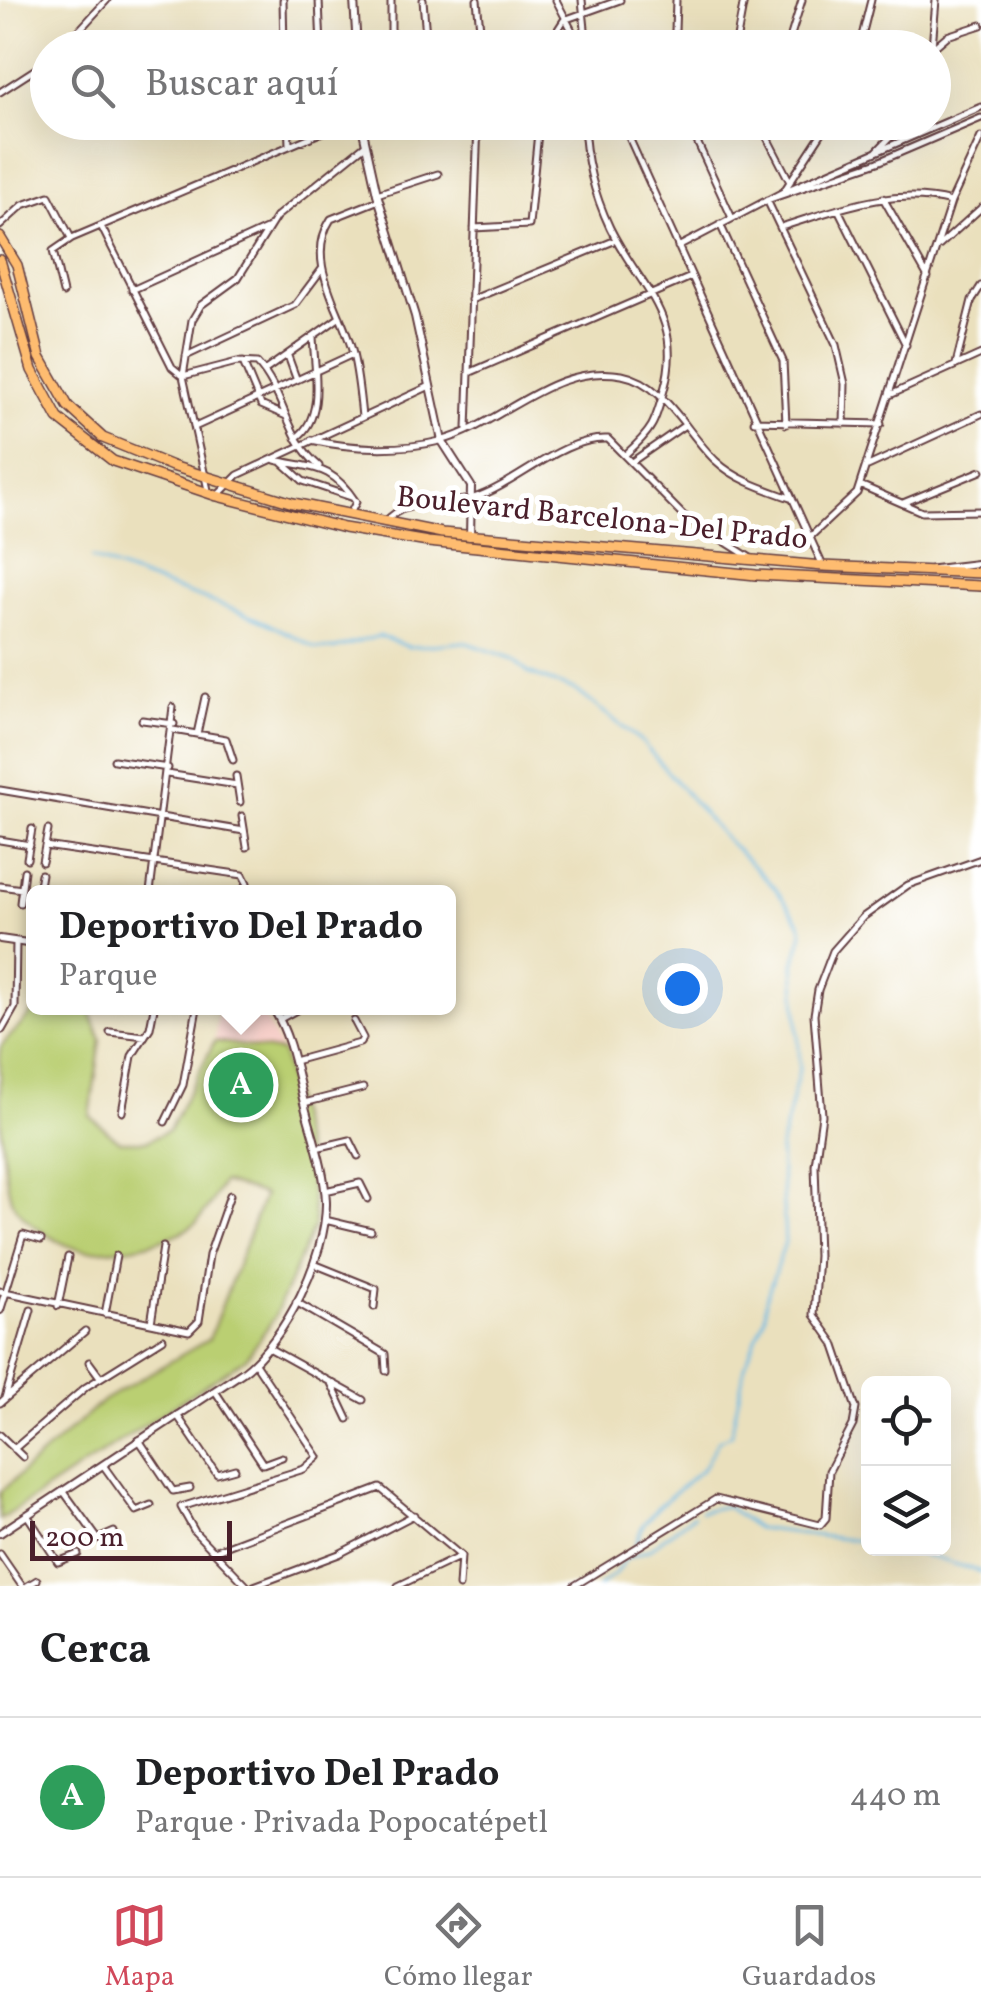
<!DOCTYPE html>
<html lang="es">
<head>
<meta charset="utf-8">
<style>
  body { margin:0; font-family:Vollkorn,serif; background:#f6f6f6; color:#202124 }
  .controls { position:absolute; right:30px; bottom:30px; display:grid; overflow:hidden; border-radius:15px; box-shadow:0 10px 40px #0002 }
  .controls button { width:90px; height:90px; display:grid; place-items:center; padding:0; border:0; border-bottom:2px solid #e0e0e0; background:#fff; color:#202124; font:50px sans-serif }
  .scale { position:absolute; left:30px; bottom:25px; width:202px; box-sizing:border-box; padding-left:10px; border:5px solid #4a1f2b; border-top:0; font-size:28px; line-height:35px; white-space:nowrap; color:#4a1f2b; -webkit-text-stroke:8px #fff; paint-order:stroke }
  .you { position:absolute; left:682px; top:988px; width:35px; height:35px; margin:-25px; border:8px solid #fff; border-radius:50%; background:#1a73e8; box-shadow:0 0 0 15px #1a73e833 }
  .badge { display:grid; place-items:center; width:65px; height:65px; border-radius:50%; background:#d1495b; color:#fff; font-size:32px; font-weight:700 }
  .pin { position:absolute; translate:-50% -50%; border:5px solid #fff; box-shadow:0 2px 10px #0006 }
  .popup { position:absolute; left:26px; top:885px; width:430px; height:130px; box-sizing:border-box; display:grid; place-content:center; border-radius:15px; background:#fff; filter:drop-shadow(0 2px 8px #0005); font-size:32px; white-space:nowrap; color:#757577 }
  .popup b { font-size:38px; color:#202124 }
  .popup::after { content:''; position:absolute; left:50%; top:100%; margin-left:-20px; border:20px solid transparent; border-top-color:#fff }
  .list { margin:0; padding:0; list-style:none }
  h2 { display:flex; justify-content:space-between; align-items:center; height:130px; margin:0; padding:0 40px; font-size:42px }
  h2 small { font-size:32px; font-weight:400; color:#757577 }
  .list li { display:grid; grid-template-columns:65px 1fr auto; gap:30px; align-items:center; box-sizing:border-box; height:160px; padding:0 40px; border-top:2px solid #e0e0e0 }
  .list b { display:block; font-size:38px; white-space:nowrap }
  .list p { margin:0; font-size:32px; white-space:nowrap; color:#757577 }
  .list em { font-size:32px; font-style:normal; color:#757577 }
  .icon { flex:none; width:55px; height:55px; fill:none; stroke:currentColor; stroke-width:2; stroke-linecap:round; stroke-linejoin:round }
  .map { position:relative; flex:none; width:981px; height:1586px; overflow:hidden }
  .search { position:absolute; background:#fff; box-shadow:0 10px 40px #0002; left:30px; right:30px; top:30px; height:110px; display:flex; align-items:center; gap:25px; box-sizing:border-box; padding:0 35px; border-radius:55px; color:#757577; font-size:38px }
  .sheet { height:290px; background:#fff }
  nav { display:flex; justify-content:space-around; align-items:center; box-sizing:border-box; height:140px; border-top:2px solid #e0e0e0; background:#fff; font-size:28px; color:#757577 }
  nav a { display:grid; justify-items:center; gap:5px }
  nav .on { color:#d1495b }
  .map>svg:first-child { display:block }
  .built { fill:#f7d0ca }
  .green { fill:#bacf72; stroke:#82774e; stroke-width:2.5 }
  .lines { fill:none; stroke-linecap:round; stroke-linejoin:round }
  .stream { stroke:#69b9e4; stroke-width:2.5 }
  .minor-casing { stroke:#623c41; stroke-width:9 }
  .tertiary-casing { stroke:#623c41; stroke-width:10 }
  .primary-casing { stroke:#623c41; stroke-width:12 }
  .minor { stroke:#fff; stroke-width:5 }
  .tertiary { stroke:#fff; stroke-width:6 }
  .primary { stroke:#febc70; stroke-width:9 }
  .labels { text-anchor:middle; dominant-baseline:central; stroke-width:10; stroke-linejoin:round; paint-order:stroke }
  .street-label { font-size:30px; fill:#4a1f2b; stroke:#fff }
</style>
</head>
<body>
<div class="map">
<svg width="981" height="1586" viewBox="0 0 981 1586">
  <rect width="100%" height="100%" fill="#fff"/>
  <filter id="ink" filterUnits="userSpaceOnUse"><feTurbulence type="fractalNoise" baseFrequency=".01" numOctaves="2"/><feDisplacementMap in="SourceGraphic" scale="20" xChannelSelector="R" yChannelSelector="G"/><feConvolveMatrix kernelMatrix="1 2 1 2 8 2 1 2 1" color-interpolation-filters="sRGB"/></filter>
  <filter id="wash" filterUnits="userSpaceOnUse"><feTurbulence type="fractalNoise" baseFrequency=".0048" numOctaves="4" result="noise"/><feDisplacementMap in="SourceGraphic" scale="40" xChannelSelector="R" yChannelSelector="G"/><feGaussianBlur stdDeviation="2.25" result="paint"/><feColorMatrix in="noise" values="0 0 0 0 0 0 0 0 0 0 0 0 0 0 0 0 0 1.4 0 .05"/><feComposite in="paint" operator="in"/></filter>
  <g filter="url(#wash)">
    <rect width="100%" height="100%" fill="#eae0bd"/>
    <path class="built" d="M218,1008H260L282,1052L215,1041Z"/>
    <path class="green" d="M89,1008L101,1040L90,1116L119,1141H147L169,1130L215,1041L282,1052L309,1170L314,1225L274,1318L246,1358L0,1520V1492L104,1400L209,1339L264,1195L223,1182C214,1196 205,1217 192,1226C167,1243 117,1252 87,1250C61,1248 23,1222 11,1200C0,1158 0,1093 0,1047L36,1009Z"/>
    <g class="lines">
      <path class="stream" d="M91,558C165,589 246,607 315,648L333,649L379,636L409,647L464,642L514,659L528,673L577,691L642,742L721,834L775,888L800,923L803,933L794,964L800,1066L780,1149L785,1242L766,1299L765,1316L745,1366L731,1434L718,1441L703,1468L657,1508L643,1525L635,1546
        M701,1511L727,1506L756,1528L868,1542
        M901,1548L981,1572
        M627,1558L648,1550L694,1515
        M599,1586L614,1575L628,1556"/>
    </g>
  </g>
  <g filter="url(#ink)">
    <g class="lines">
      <g class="minor-casing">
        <path id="minor" d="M283,0L284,48
          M319,0L321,48
          M423,0L427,48
          M477,0L482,48
          M556,0L581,48
          M582,0L587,48
          M932,47L936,0
          M63,48L107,0
          M391,48V0
          M546,48L564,20L620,0
          M668,48L675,31L676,0
          M735,48L744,0
          M787,48L802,0
          M859,48L871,0
          M933,48L947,36L981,25
          M0,92L48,61
          M288,122L289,144
          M584,122C585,159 594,194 610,228C640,289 685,316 664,390C655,423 653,430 626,454
          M622,122L823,566
          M688,122L732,218
          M759,122L790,182
          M625,131L638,122
          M876,152L905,122
          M784,191L829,122
          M377,194L438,174
          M883,198L928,277
          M838,209L906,345
          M720,224L783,361L786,424
          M0,226L23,205L49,196L71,238
          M101,226L172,367L183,376L237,362L257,363C285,393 286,439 319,466
          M784,226C839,209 893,187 951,202
          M474,228L529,225L539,122
          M939,246L981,208
          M678,247L783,192L981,107
          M132,290L266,229
          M63,293L53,251L72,238L346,122
          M471,300L616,240
          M186,356L295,305L322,269
          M288,356L296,378
          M243,362L261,405L286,416
          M956,364L972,300L981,286
          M264,371L340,317
          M471,372L691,277
          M890,395L981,354
          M362,417C360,396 358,375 353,354C343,311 303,262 331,219L379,200
          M754,421L881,424
          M844,424L845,384L836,345L767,200L878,162L981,118
          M197,426L353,354
          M467,429L478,122
          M296,438C326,417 314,368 313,336
          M311,440C352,449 399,451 440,441C504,424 551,363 622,375C665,383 687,434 716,461C736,480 765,489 790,498
          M275,460C315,469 331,464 356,502L351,512
          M633,461L685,425
          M283,463L303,481L351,497
          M868,466L981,414
          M860,485L922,512L981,511
          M208,490L183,376L192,320L201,305L238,278L276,217L364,146
          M217,496L238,475L430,386
          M903,503L981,471
          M386,522C402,498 449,506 474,498C519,483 561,437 608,439L683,515L754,560
          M810,537L857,493L951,202L981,137
          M931,569L981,563
          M142,720L174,724
          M173,730L226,739L233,760
          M197,734L205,697
          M114,760L168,768
          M167,774L237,785
          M236,776L240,802
          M0,790L244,831
          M242,816L247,847
          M0,840L30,845
          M45,846L243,875L247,883L242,892
          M27,859L32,829
          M42,862L48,830
          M0,886L22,889
          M38,892L41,874
          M150,892L173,707
          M20,903L24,871
          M280,1019L300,1008
          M2,1030L15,1007L16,942
          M110,1032L145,1036
          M294,1061L360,1043L363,1038L354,1021
          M304,1103L363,1088
          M122,1112L132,1056L150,1028L154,1008
          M165,1122L183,1085L197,1008
          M316,1148L350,1140L358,1156
          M325,1191L360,1183L368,1199
          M325,1220L371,1231
          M314,1264L376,1289L374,1307
          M0,1291L189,1331L199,1321L209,1255L230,1195
          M5,1294L23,1235L41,1240
          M296,1302L385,1354L386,1371
          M58,1306L68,1257
          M105,1314L116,1256
          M151,1323L163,1247
          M269,1348L363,1400
          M89,1362L100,1377
          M331,1383L348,1419
          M215,1391L263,1464L282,1457
          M5,1398L31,1310
          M0,1403L85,1331
          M177,1415L217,1474L235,1469
          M0,1435L23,1457
          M139,1440L173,1491L190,1488
          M14,1449L86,1387L163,1339
          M103,1465L136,1511L151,1505
          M64,1492L98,1539L114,1532
          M27,1515L58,1562L78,1554
          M214,1551L380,1488L461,1556L459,1586
          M0,1554L22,1586
          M27,1586L37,1580
          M247,1586L195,1532L181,1507L304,1469L318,1457L255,1363
          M254,1586L339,1554L414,1515
          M398,1586L461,1556
          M574,1586L716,1499L820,1525L826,1518L829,1471L853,1425L856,1408L834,1343L814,1315L818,1256L815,1165L822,1115L814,1015L818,990L833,951L863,917L908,885L981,859"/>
      </g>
      <g class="tertiary-casing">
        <path id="tertiary" d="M354,0L357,48
          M361,122L377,194L415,316L442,441L471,486L470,537
          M0,939L34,944
          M0,1310L5,1294
          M0,1533L243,1372C285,1341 327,1255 326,1202C325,1169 312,1135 304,1103C296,1071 291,1036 273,1008"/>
      </g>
      <g class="primary-casing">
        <path id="primary" d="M0,237L17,265L40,357L68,406L103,438L172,466L293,503L442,533L823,566L981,573
          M0,260L32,370L58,418L113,461L217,496L344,528L428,542L756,575L981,586"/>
      </g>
      <use href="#minor" class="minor"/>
      <use href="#tertiary" class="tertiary"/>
      <use href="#primary" class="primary"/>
    </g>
  </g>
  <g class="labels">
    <g class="street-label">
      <text transform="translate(602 519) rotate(6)">Boulevard Barcelona-Del Prado</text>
    </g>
  </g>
</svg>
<div class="controls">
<button><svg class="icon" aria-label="locate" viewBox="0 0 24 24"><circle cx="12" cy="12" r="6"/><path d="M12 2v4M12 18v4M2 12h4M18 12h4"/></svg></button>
<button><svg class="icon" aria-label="layers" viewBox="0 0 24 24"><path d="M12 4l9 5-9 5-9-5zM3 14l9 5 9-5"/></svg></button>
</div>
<div class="scale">200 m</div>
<div class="you"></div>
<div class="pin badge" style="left:241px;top:1085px;background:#2e9e5b">A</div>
<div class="popup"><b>Deportivo Del Prado</b>Parque</div>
<div class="search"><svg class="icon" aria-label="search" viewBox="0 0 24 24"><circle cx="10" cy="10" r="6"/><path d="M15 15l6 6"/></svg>Buscar aquí</div>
</div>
<section class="sheet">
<h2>Cerca<small></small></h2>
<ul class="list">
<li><span class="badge" style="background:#2e9e5b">A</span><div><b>Deportivo Del Prado</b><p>Parque · Privada Popocatépetl</p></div><em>440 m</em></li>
</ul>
</section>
<nav>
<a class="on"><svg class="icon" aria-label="map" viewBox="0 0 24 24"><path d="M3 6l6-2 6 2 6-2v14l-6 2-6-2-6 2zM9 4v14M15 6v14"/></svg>Mapa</a>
<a><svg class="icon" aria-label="directions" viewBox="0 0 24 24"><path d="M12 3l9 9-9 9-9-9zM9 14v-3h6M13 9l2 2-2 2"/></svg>Cómo llegar</a>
<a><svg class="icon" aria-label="saved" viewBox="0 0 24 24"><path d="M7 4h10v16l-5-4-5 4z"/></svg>Guardados</a>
</nav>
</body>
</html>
